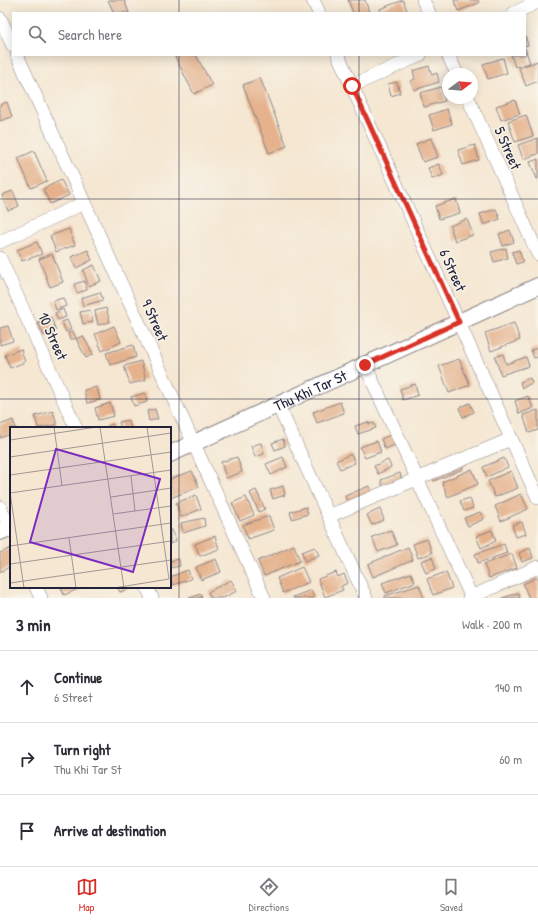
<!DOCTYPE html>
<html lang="en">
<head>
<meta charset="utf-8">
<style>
  body { margin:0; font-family:"Patrick Hand",sans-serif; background:#f7f7f7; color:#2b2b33 }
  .compass { position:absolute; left:442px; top:68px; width:36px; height:36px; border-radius:50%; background:#fff; box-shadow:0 2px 10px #0003; rotate:74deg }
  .stop { position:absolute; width:12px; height:12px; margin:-9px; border:3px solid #d93025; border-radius:50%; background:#fff }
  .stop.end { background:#d93025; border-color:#fff; box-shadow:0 1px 4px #0008 }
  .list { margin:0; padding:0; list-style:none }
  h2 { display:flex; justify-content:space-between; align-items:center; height:52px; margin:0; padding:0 16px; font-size:17px }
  h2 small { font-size:13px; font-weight:400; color:#7c7c81 }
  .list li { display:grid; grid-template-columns:26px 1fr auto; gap:12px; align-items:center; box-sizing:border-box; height:72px; padding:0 16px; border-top:1px solid #e1e1e2 }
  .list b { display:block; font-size:15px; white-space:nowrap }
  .list p { margin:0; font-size:13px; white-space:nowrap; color:#7c7c81 }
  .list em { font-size:13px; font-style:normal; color:#7c7c81 }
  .icon { flex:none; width:22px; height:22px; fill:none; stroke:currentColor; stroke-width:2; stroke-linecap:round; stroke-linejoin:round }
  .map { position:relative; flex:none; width:538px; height:598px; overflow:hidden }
  .search { position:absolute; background:#fff; box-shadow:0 2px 10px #0003; left:12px; right:12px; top:12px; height:44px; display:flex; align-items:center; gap:10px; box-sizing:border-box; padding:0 14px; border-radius:0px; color:#7c7c81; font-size:15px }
  .sheet { height:268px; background:#fff }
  nav { display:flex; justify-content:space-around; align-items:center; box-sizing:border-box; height:56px; border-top:1px solid #e1e1e2; background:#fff; font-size:11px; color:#7c7c81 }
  nav a { display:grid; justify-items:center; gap:2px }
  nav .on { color:#d93025 }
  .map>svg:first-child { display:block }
  .building { fill:#e5b28d }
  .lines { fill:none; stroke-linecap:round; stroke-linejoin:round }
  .minor-casing { stroke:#8c8486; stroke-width:14 }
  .tertiary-casing { stroke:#8c8486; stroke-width:18 }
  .minor { stroke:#fff; stroke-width:13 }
  .tertiary { stroke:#fff; stroke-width:16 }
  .route { stroke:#d93025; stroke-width:5 }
  .grid { fill:none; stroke:#22223b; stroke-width:1; stroke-opacity:0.55 }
  .labels { text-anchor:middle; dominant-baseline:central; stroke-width:3; stroke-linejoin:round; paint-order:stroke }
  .street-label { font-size:15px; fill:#22223b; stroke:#f7f3e8 }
  .inset-road { fill:none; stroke:#a19896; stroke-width:1 }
  .view { fill:#7b2cbf; fill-opacity:0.15; stroke:#7b2cbf; stroke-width:2 }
  .inset-edge { fill:none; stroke:#22223b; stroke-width:2 }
</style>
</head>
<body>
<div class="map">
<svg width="538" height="598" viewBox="0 0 538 598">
  <rect width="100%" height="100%" fill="#f7f3e8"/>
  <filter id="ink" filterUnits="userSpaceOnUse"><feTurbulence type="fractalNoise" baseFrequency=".025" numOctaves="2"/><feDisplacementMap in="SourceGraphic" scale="8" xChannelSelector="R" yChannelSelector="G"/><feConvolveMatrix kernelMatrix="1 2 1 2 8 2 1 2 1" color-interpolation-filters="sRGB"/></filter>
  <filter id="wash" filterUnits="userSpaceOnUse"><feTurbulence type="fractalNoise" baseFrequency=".012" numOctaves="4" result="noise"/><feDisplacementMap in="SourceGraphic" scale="16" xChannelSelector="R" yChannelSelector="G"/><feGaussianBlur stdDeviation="0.9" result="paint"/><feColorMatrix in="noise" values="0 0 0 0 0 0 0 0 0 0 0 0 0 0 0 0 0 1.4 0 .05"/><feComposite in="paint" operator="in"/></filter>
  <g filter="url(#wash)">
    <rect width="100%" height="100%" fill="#f5e7d2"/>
    <g id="blocks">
      <path class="building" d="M108,0H124L129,13H114Z
        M348,0H365L369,12L353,13Z
        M403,0L408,13H381L380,9Z
        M454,0H478L479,3L458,11Z
        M525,35L528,45L525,46Z
        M525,48L530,63L515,67L511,55H525Z
        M174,55H196L212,85L194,94Z
        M503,58L507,73L488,79L483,64Z
        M538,61V81L526,86L519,68Z
        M429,66L432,75L437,73L439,82L414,90L411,81L415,79L413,71Z
        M260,78L287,146L269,153L243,85Z
        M397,82L400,93L391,96L388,84Z
        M441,87L445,101L424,107L420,93Z
        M515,100L520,114L501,120L496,106Z
        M7,102L12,117L0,121V105Z
        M447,109L452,124L434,130L429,115Z
        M526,115L533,136L515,142L508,121Z
        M431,138L438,157L423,162L416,144Z
        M538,138V154L523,159L518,145Z
        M475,145L479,160L463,165L458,150Z
        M34,151L47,181L31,188L18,158Z
        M538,159V179H537L530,162Z
        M439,164L443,175L432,179L428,168Z
        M61,180L69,195L50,204L43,189Z
        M13,191L19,206L8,211L2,195Z
        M456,199L460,213L439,219L435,206Z
        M496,209L500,219L484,225L480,214Z
        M467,219L473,235L455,241L450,226Z
        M69,229L75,245L56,252L50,236Z
        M510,230L514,242L503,246L499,234Z
        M37,242L42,254L22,261L17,250Z
        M506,248L508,258L494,262L491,252Z
        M88,250L92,260L76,268L71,257Z
        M519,250L523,262L516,264L512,252Z
        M52,254L63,282L50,287L39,259Z
        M94,265L101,281L89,286L83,270Z
        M85,281L87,290L77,293L74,284Z
        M100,292L103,300L83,306L81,298Z
        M63,298L66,306L56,310L53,301Z
        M106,308L110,322L98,325L95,311Z
        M63,309L66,317L58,320L55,313Z
        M90,310L93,322L83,324L80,312Z
        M51,317L56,331L44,336L38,322Z
        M67,320L71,329L66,332L62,322Z
        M514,323L520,340L491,351L485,333Z
        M8,326L13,341L0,345V328Z
        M114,326L121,342L102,351L95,334Z
        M73,331L76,338L70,340L68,333Z
        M83,336L93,354L86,358L76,339Z
        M133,345L136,357L110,365L106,353Z
        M538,348V357L534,358L531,350Z
        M21,349L25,362L10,368L5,355Z
        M503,354L506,364L526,357L529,366L501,375L495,357Z
        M459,359L470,385L449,393L439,366Z
        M141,361L146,380L130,384L124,366Z
        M530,378L532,383L522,388L520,382Z
        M415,384L418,395L403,400L400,389Z
        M97,387L100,400L87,403L84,390Z
        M145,393L147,402L134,406L131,397Z
        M528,396L533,408L519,414L515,401Z
        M340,402L344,413L317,423L313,412Z
        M110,403L114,416L98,420L95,408Z
        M470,403L474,412L463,417L459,408Z
        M155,409L158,419L149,421L147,411Z
        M538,410V430L529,433L523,415Z
        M53,411L57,425L38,428L35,416Z
        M13,420L16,428H11V434L0,438V425Z
        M128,420L131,428H121L119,422Z
        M368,422L369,424L374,423L376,428L358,434L355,426Z
        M112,424L114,428H104Z
        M392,434L397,444L385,449L381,439Z
        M283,439L285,446L275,450L272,443Z
        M377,441L381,452L365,458L360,447Z
        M261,443L264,454L255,457L251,446Z
        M351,454L355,463L340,469L336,461Z
        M237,457L242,472L226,478L221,462Z
        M283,457L287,467L271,475L266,464Z
        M504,458L508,467L487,477L483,467Z
        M388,460L391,467L378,474L374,466Z
        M461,462L463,469L434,481L431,475Z
        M472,469L478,484L448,497L442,482Z
        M192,471L199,487L170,498V479Z
        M511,471L518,488L495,497L488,481Z
        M400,473L402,481L383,487L381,480Z
        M283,486L285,495L273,499L270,490Z
        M369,486L372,493L348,503L345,496Z
        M256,490L265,509L259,512L250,493Z
        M521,494L528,509L501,521L495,506Z
        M196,495L201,509L181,517L176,503Z
        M246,497L254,515L240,521L232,503Z
        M470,498L473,508L464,511L460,501Z
        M306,507L308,514L292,519L290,512Z
        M380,509L384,520L372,525L367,515Z
        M480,512L484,519L468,526L464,518Z
        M269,516L274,530L248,539L243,525Z
        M204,518L205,526L183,533L181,523Z
        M522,522L526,534L516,537L512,525Z
        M171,529L176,541L170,544V530Z
        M391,530L397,545L378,552L372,537Z
        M492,530L496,541L481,548L476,536Z
        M215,536L219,549L200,556L195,544Z
        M427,539L432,553L418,558L413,544Z
        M504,544L507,553L478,563L475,554Z
        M294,545L300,561L264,576L258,561Z
        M315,547L319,555L305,561L302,552Z
        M408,547L413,560L373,577L368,564Z
        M11,548V566L0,572V553Z
        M530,548L533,558L522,562L519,553Z
        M512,554L517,568L489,578L484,564Z
        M432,557L436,569L426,573L421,561Z
        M179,559L180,566L170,568V561Z
        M216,559L221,572L201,580L196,567Z
        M302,567L309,582L283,593L277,578Z
        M188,570L191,579L173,585L170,577Z
        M336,572L338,577L344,574L348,583L341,586L343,590L325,597L318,579Z
        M446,572L452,588L433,595L427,579Z
        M411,573L415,582L386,593L382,583Z
        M538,577V598H529L523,584Z
        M231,580L237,591L223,598H211L208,592Z
        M419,585L424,598H385V596Z
        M61,587H83L64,595Z
        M117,587H134L120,592Z
        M311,590L314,598H293V597Z
        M518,593L520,598H502Z
        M201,594L202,598H189Z"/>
    </g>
  </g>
  <g filter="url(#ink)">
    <use href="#blocks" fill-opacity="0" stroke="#8c8486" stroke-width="1"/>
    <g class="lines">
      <g class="minor-casing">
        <path id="minor" d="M313,0L319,13
          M423,0L429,13
          M514,13L538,2
          M0,18L13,46
          M17,55L264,598
          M338,55L538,498
          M448,55L457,74
          M352,86L420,55
          M468,98L538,254
          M0,242L84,203
          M0,258L76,428
          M365,365L472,598
          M278,405L366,598
          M0,507L11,531
          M329,516L511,439
          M36,587L41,598
          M147,587L152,598
          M469,598L538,567"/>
      </g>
      <g class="tertiary-casing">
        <g id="tertiary">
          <path id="s1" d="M170,454L538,286"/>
          <path d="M0,532L11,527"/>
        </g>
      </g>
      <use href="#minor" class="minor"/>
      <use href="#tertiary" class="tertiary"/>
    </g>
  </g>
  <g class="lines" filter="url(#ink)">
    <path class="route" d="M352,86L459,322L365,365"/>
  </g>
  <path class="grid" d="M179,0V13M359,0V13M179,55V598M359,55V598M0,199H538M0,399H538"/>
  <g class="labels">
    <g class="street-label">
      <text transform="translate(508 148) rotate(66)">5 Street</text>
      <text transform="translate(453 270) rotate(66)">6 Street</text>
      <text transform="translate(155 320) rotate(66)">9 Street</text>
      <text transform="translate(53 336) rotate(66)">10 Street</text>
      <text stroke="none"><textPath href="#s1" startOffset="154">Thu Khi Tar St</textPath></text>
    </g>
  </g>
  <g transform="translate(10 427)">
    <rect width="161" height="161" fill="#f5e7d2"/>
    <path class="inset-road" d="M44,0L52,59M90,0L114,161M137,0L159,152M0,13L87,0M0,30L161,6M0,48L161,25M121,49L125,84M0,65L14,161M0,66L161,43M101,70L161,61M103,87L161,79M59,111L66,161M0,119L161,96M0,137L161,114M0,156L161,133M104,161L159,152"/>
    <path class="view" d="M46,22L150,52L123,145L20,115Z"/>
    <rect width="161" height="161" class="inset-edge"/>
  </g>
</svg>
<svg class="compass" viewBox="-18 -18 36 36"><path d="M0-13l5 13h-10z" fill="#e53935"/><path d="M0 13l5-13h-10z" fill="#7c7c81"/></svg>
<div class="stop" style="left:352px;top:86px"></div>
<div class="stop end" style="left:365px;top:365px"></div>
<div class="search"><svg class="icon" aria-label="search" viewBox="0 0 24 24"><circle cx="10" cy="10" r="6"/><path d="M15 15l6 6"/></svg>Search here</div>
</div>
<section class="sheet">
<h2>3 min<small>Walk · 200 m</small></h2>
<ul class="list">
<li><svg class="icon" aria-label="ahead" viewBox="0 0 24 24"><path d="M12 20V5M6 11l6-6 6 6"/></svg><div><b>Continue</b><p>6 Street</p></div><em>140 m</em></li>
<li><svg class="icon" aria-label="right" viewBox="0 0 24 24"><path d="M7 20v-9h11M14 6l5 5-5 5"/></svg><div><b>Turn right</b><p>Thu Khi Tar St</p></div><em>60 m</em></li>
<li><svg class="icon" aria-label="arrive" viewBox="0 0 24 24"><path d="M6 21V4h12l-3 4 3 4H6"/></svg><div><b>Arrive at destination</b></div></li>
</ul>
</section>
<nav>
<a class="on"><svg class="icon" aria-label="map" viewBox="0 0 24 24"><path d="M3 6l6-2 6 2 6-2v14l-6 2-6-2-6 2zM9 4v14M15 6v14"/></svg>Map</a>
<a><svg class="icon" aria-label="directions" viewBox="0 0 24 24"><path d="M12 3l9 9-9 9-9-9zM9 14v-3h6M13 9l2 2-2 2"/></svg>Directions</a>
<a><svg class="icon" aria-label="saved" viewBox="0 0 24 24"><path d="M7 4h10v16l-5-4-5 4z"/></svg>Saved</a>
</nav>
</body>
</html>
